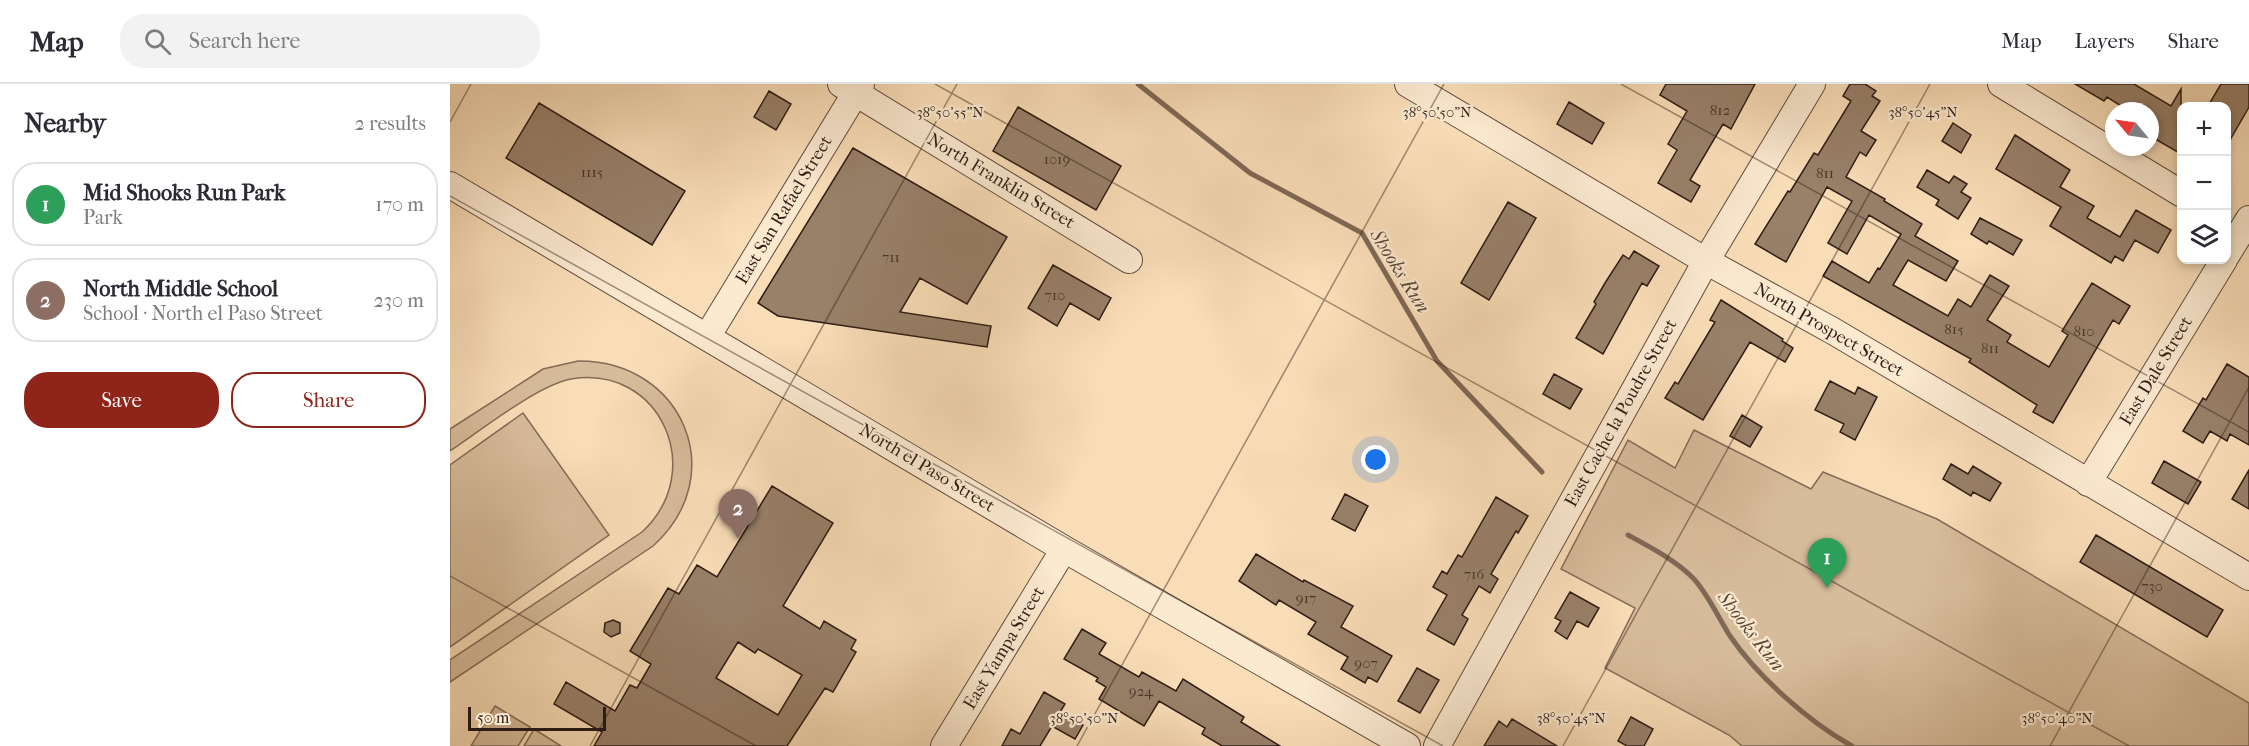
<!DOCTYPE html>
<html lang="en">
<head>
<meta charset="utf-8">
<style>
  body { margin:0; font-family:"IM FELL French Canon",serif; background:#f2f2f3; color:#2b2b33 }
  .controls { position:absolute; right:18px; top:18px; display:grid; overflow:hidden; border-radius:12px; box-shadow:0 3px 9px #0003 }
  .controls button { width:54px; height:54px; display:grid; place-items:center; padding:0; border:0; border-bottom:2px solid #e1e1e2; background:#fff; color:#2b2b33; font:30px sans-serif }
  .compass { position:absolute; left:1655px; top:18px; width:54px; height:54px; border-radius:50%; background:#fff; box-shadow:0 3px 9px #0003; rotate:299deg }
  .scale { position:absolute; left:18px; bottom:15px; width:138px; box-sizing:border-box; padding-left:6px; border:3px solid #2f1c15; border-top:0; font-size:16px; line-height:21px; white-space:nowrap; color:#2f1c15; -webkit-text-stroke:4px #fbe9d0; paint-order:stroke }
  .you { position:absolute; left:926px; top:376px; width:21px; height:21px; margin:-15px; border:4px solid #fff; border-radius:50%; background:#1a73e8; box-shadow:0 0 0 9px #1a73e833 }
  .badge { display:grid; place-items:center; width:39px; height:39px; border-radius:50%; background:#8f2418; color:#fff; font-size:20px; font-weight:700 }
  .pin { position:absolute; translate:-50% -50px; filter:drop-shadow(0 2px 3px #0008) }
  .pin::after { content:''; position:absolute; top:32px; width:21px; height:18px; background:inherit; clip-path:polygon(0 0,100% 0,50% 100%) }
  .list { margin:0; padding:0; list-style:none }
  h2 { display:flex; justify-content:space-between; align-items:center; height:78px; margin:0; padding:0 24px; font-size:26px }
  h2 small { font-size:20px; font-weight:400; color:#7c7c81 }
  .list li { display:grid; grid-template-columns:39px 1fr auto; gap:18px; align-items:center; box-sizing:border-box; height:84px; margin:0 12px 12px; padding:0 12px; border:2px solid #e1e1e2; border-radius:24px }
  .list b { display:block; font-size:22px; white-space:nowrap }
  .list p { margin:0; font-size:20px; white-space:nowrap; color:#7c7c81 }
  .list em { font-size:20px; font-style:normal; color:#7c7c81 }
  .actions { display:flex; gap:12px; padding:18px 24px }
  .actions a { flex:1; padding:14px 0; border:2px solid #8f2418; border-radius:24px; text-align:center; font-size:21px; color:#8f2418 }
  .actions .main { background:#8f2418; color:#fff }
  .icon { flex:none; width:33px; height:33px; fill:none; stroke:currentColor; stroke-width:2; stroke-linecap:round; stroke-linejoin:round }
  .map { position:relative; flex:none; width:1799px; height:662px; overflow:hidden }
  header { display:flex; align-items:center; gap:36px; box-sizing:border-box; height:84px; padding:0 30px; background:#fff; border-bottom:2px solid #e1e1e2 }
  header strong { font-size:28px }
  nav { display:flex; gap:33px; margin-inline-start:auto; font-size:21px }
  .search { width:420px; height:54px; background:#f2f2f3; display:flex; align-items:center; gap:15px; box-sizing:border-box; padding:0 21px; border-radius:24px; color:#7c7c81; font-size:22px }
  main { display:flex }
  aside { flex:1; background:#fff }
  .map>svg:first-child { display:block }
  .green { fill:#d7bc9b; stroke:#836c58; stroke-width:1.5 }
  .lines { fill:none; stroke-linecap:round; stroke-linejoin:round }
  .stream { stroke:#7f6855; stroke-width:5 }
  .building { fill:#988069; stroke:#2f1c15; stroke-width:1.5; fill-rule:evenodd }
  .minor-casing { stroke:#624c3e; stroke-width:28 }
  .minor { stroke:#fbe9d0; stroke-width:26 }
  .ticks { fill:none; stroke:#2f1c15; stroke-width:1.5; stroke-opacity:0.45 }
  .labels { text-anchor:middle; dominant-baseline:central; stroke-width:4.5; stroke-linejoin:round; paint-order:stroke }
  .number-label { font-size:15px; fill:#49352a }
  .street-label { font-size:18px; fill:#2f1c15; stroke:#fbe9d0 }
  .water-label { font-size:20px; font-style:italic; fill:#5e483a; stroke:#fbe9d0 }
  .ticks-label { font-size:15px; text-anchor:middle; fill:#2f1c15; stroke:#fbe9d0; stroke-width:4.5; stroke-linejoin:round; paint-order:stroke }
</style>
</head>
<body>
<header>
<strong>Map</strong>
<div class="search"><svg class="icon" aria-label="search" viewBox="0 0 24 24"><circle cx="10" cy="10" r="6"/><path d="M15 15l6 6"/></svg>Search here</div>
<nav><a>Map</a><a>Layers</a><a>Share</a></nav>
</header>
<main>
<aside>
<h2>Nearby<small>2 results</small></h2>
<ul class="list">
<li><span class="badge" style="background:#2e9e5b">1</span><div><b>Mid Shooks Run Park</b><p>Park</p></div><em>170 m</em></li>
<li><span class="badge" style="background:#8d6e63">2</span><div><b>North Middle School</b><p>School · North el Paso Street</p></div><em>230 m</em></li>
</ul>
<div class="actions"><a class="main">Save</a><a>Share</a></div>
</aside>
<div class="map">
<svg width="1799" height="662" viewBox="0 0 1799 662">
  <rect width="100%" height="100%" fill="#f9ddb7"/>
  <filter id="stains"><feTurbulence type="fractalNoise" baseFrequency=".00333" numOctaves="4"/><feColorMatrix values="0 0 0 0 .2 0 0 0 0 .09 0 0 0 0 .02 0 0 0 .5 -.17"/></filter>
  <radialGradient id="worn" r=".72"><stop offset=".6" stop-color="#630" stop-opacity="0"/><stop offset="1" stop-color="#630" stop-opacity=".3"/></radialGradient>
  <path class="green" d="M128,277C232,276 282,391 203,462L0,598V576L192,448C258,387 210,280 121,295C88,301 30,347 0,367V345L93,285Z
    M73,329L159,451L0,563V381Z
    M1244,346L1361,405L1373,388L1487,435L1799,619V662H1292L1279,651L1155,584L1185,524L1111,485L1178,356L1225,384Z
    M45,622L80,643L68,662H21Z
    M84,645L111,662H74Z"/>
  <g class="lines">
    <path class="stream" d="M688,0L800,89L912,149L987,277L1092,388
      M1178,451C1200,463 1225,476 1243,494C1258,510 1268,533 1280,552C1308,593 1359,638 1402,662"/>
  </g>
  <path class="building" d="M1216,0H1305L1281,45L1273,40L1240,96L1250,102L1241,118L1208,99L1227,66L1218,60L1237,27L1210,11Z
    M1400,0H1415L1426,7L1422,12L1430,17L1411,47L1426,56L1416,72L1410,68L1396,93L1435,115L1434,117L1472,140L1465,152L1508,177L1496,197L1458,176L1443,201L1498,232L1508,215L1521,223L1540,191L1559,202L1537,236L1561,251L1557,258L1599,283L1618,251L1612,247L1642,199L1680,222L1669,240L1663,236L1603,339L1583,328L1587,321L1519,278L1521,275L1373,192L1382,177L1419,199L1428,184L1430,185L1451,150L1419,131L1397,170L1378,159L1402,117L1377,103L1336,178L1305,160L1338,107L1340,108L1364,69L1368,71L1401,17L1393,12Z
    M1625,0H1684L1721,22L1731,5V70L1700,52V27H1679L1657,13L1654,17Z
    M1771,0H1799V23L1776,63V22H1758Z
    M319,7L341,20L326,46L304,33Z
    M1119,18L1154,39L1142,60L1107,40Z
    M89,19L235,107L202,161L56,74Z
    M568,23L671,82L646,126L543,67Z
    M1503,39L1521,51L1511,69L1492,57Z
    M1565,51L1620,86L1610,103L1644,122L1637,134L1670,153L1686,126L1721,146L1708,169L1685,156L1673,177L1665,172L1661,179L1600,142L1611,123L1546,85Z
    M403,64L557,153L517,220L470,194L450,228L541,242L537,263L328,232L308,219Z
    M1477,86L1499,99L1504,92L1517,100L1511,108L1521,114L1508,135L1486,121L1489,116L1467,103Z
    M1058,118L1086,134L1039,216L1011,199Z
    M1530,134L1572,156L1563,171L1539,157L1537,160L1521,150Z
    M1184,167L1209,182L1197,202L1192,199L1153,270L1126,254L1146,220L1144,218L1155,199L1173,171L1179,175Z
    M603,181L661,214L649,236L620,219L607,242L578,224Z
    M1271,216L1333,255L1332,257L1343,264L1335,278L1300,258L1253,336L1215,314L1225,298L1228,300L1265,238L1260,236Z
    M1777,280L1799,293V361L1780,350L1777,357L1760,347L1753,359L1733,347L1753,314L1756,316Z
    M1104,290L1132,305L1120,325L1093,310Z
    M1380,297L1405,310L1408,303L1427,313L1405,356L1390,348L1394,340L1365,326Z
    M1292,331L1312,343L1300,363L1280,352Z
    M1714,377L1751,398L1738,420L1702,399Z
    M1501,380L1518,390L1523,382L1551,399L1540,417L1523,408L1521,412L1493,395Z
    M1799,386V425L1782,415Z
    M322,402L383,439L333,522L370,545L374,537L406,556L401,565L406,568L383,608L375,604L337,662H144L152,648L104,620L116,598L165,627L180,601L187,604L201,580L180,567L218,504L229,510L247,481L267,493ZM288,558L305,569L308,565L352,591L328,631L266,594Z
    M895,410L918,422L905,447L882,435Z
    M1046,413L1078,432L1068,449L1066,447L1041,490L1048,495L1040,509L1029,502L1012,531L1018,535L1004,561L977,546L997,511L983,503L992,487L997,490L1008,471L1012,473Z
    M1646,451L1773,526L1757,553L1630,478Z
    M806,470L853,498L854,496L903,522L891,543L942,572L927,598L918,593L915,599L891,585L898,573L858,550L866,538L829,516L826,521L789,497Z
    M1120,508L1149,524L1138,543L1127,537L1117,555L1105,547L1111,537L1105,534Z
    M163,536L170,539V549L161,553L154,548L155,539Z
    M632,545L656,559L649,570L689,593L692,588L726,607L733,595L794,633L791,638L830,662H772L752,650L755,644L709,617L694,642L649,615L656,603L646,597L648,594L614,575Z
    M967,584L989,596L970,629L948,617Z
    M594,608L615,620L610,628L633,641L625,655L602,642L590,662H552L561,645L570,650Z
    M1181,633L1203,645L1194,662H1177L1168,657Z
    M1062,635L1107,662H1034L1049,637L1057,643Z"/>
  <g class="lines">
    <g class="minor-casing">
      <path id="minor" d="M391,0L679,176
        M958,0L1256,177L1383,247L1799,493
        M1551,0L1732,110
        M0,101L614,465L957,662
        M1776,172L1799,135
        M257,253L411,0
        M1638,399L1774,176
        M494,662L614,465
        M987,662L1256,177L1362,0"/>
    </g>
    <use href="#minor" class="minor"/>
  </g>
  <path class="ticks" d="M485,0L1679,662M1171,0L1799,348M0,38L21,0M0,112L993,662M0,492L306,662M140,662L507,0M627,662L994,0M1113,662L1480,0M1600,662L1799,303"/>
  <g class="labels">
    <g class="number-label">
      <text x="1270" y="26">812</text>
      <text x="607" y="75">1019</text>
      <text x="142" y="88">1115</text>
      <text x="1375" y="89">811</text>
      <text x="441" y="173">711</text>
      <text x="605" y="211">710</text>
      <text x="1504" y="245">815</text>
      <text x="1634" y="247">810</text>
      <text x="1540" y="264">811</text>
      <text x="1024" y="490">716</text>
      <text x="1702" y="502">730</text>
      <text x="856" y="514">917</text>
      <text x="916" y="579">907</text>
      <text x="691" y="607">924</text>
    </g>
    <g class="street-label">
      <text transform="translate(551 97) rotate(31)">North Franklin Street</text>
      <text transform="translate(334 126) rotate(-59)">East San Rafael Street</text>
      <text transform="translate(1379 246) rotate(30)">North Prospect Street</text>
      <text transform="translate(1706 287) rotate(-59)">East Dale Street</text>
      <text transform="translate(1171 329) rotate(-61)">East Cache la Poudre Street</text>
      <text transform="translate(477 384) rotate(31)">North el Paso Street</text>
      <text transform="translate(554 564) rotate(-59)">East Yampa Street</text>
    </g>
    <g class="water-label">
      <text transform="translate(950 187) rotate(58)">Shooks Run</text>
      <text transform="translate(1301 547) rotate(52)">Shooks Run</text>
    </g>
  </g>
  <g class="ticks-label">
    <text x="500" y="33">38°50'55"N</text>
    <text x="987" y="33">38°50'50"N</text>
    <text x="1473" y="33">38°50'45"N</text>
    <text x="634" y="639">38°50'50"N</text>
    <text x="1121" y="639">38°50'45"N</text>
    <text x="1607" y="639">38°50'40"N</text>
  </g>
  <rect width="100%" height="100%" filter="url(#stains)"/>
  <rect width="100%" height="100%" fill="url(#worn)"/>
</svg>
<div class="controls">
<button>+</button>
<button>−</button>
<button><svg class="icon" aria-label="layers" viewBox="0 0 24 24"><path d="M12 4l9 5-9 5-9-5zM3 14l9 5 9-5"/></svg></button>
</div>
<svg class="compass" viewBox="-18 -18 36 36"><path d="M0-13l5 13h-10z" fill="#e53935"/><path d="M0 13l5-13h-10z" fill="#7c7c81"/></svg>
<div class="scale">50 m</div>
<div class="you"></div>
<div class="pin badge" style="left:1377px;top:504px;background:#2e9e5b">1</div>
<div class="pin badge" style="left:288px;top:455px;background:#8d6e63">2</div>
</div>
</main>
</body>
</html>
